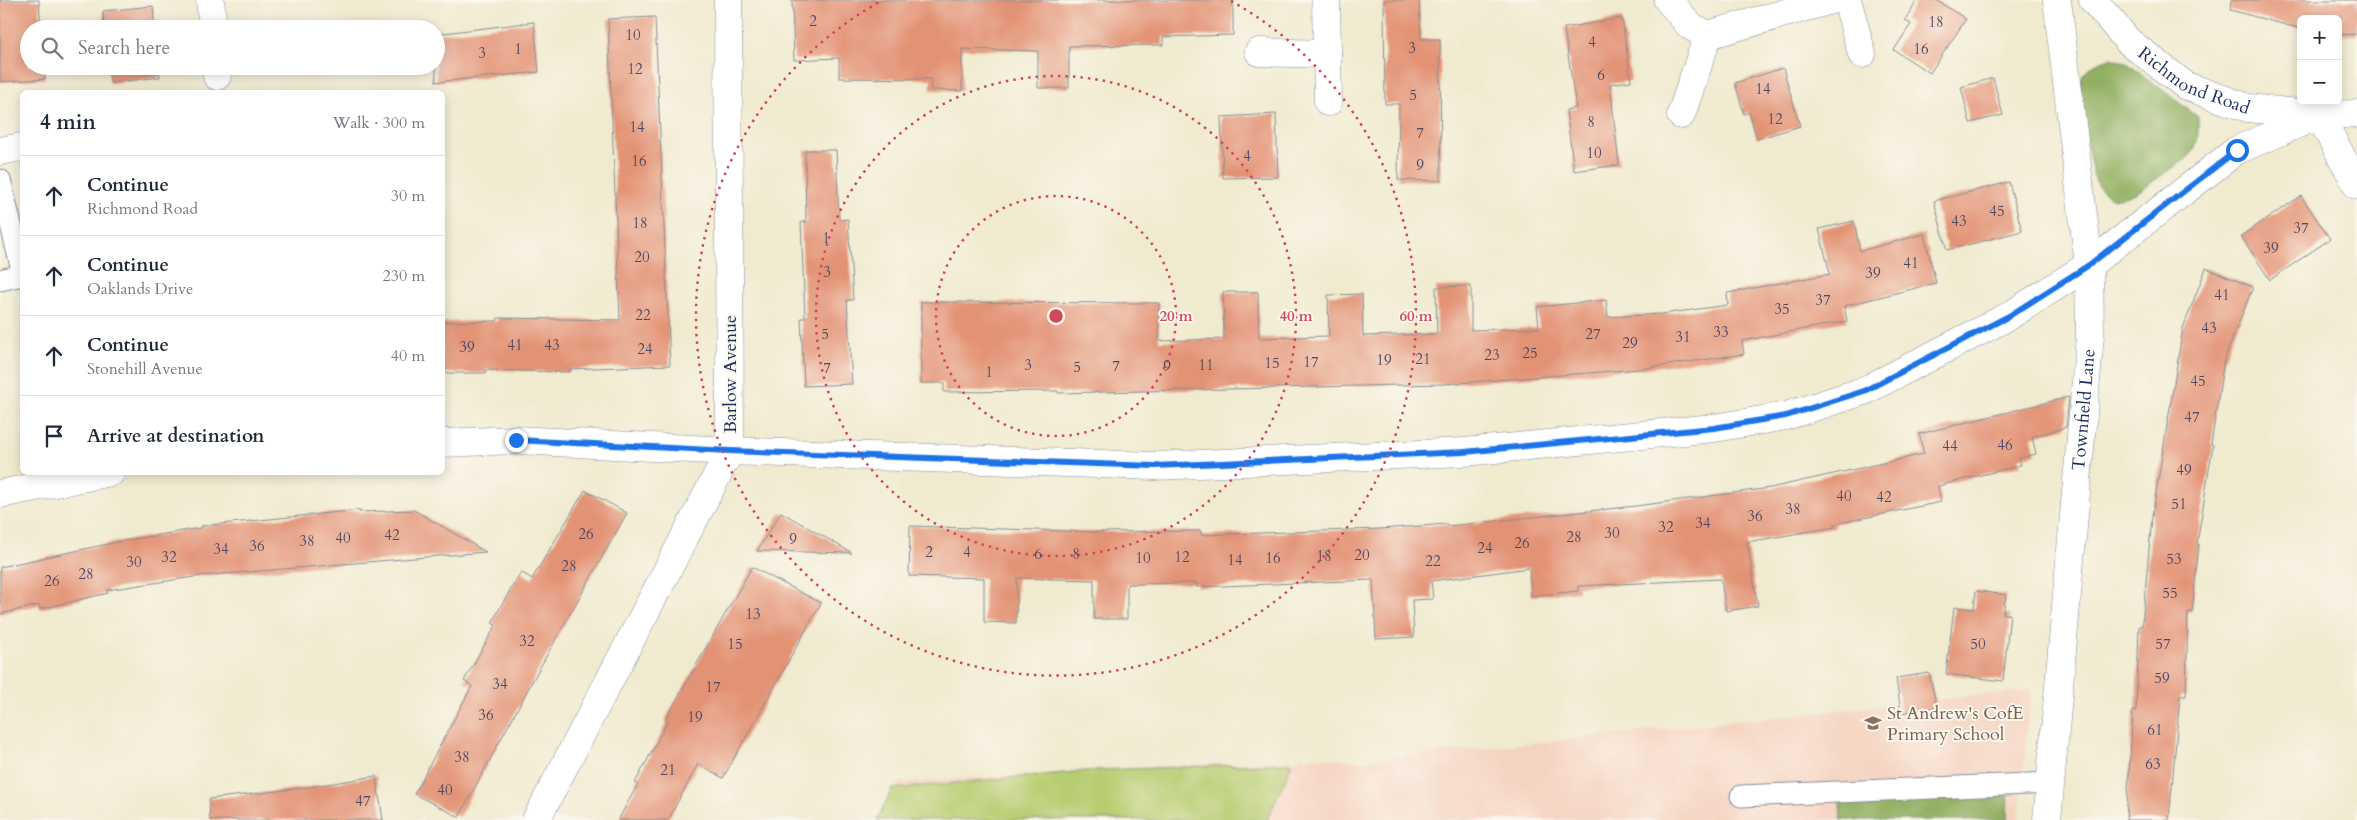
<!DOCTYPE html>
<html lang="en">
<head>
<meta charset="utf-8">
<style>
  body { margin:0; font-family:Cardo,serif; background:#f2f2f3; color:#1f2937 }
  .controls { position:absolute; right:15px; top:15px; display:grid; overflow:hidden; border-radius:8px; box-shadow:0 2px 12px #0003 }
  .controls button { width:45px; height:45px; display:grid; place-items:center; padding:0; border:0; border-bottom:1px solid #e0e1e3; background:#fff; color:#1f2937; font:25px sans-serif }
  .stop { position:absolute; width:15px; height:15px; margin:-11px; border:4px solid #1a73e8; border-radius:50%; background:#fff }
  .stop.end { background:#1a73e8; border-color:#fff; box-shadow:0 1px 5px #0008 }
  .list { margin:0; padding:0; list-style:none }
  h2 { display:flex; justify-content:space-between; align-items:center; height:65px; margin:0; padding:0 20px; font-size:21px }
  h2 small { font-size:16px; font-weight:400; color:#747a83 }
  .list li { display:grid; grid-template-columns:32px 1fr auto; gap:15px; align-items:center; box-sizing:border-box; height:80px; padding:0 20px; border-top:1px solid #e0e1e3 }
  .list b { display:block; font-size:19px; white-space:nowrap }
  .list p { margin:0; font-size:16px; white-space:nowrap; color:#747a83 }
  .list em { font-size:16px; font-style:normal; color:#747a83 }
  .icon { flex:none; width:28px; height:28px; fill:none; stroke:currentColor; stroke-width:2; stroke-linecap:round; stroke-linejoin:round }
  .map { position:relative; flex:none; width:2357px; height:820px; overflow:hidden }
  .search { position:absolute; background:#fff; box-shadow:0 2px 12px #0003; left:20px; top:20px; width:425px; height:55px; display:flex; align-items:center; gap:12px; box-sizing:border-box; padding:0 18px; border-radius:28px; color:#747a83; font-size:19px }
  .panel { position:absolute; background:#fff; box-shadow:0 2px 12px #0003; left:20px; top:90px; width:425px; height:385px; border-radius:8px }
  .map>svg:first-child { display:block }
  .built { fill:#f5d3c1 }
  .green { fill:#b8cc70; stroke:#6a7e67 }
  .forest { fill:#92b062; stroke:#567060 }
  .building { fill:#e39374 }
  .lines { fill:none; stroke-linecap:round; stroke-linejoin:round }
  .lane-casing { stroke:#868c96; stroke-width:23 }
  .street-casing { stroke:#868c96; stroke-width:29 }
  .lane { stroke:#fff; stroke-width:21 }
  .street { stroke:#fff; stroke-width:28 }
  .route { stroke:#1a73e8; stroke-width:6 }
  .ring { fill:none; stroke:#d1495b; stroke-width:2.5; stroke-dasharray:2.5 5 }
  .labels { text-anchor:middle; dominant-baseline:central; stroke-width:4; stroke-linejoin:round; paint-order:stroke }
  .number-label { font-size:15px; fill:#4d4864 }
  .street-label { font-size:18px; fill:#1b2f5e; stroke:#fbf7ec }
  .education-label { font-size:18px; fill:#785e54; stroke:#fbf7ec; text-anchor:start }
  .centre { fill:#d1495b; stroke:#fbf7ec; stroke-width:2.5 }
  .ring-label { font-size:15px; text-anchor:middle; font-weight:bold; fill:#d1495b; stroke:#fbf7ec; stroke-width:4; stroke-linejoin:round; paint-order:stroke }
</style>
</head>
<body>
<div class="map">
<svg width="2357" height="820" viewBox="0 0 2357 820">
  <rect width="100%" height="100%" fill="#fbf7ec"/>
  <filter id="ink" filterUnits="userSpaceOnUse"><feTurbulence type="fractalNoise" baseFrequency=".02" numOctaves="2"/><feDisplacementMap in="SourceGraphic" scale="10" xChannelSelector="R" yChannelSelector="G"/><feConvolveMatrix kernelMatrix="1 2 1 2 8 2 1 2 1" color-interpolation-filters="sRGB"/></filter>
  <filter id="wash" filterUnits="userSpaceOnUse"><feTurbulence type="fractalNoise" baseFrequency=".0096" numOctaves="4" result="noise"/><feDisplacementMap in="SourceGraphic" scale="20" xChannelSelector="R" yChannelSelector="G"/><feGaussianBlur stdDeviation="1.12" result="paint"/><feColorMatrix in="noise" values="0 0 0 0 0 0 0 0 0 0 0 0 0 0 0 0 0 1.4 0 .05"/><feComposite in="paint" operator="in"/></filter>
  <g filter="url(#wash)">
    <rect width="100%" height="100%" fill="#f0eacf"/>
    <path class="built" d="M2031,690L2019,820H883L899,782L1298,760L1301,756L1362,761Z"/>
    <path class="green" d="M1292,763L1267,820H877L892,789L1096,770Z"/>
    <path class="forest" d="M2110,58L2127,63L2198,117C2199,154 2194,154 2165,173C2150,183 2133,199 2115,198C2110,197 2102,192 2099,188C2090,177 2076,88 2082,77C2089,66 2098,62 2110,58Z
      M2008,791L2007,820H1841L1840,802Z"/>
    <g id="blocks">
      <path class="building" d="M0,0H39L41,29H29V66H44L45,79L0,82Z
        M792,0H1233V35L1163,37V45L1069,46V88H1038V51L962,49V91L931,90V79L839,78V58L794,60Z
        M1384,0H1419L1421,39H1440L1441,181L1398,180L1399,104H1385Z
        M1917,0H1936L1966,19L1930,73L1894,50L1911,24L1905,20Z
        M2231,0H2357V34L2338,35V19H2301V29L2230,10Z
        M153,6L155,29H104L103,11Z
        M655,17L670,365L570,369V372L486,370V373H442V322L497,321L498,318L620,320L608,19Z
        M1622,18L1631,81L1610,84L1619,165L1574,171L1566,110L1576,108L1564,28Z
        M534,22L539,72L436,82V34Z
        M108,66H159L160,77L110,83Z
        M1783,68L1800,126L1757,139L1749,112L1744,114L1735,83Z
        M1993,78L2003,115L1970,123L1961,87Z
        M1276,114L1278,177L1223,178L1221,117Z
        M805,150H836L839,220L848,219L853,300H847L852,384L804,386L801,318H805L801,222H806Z
        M2009,182L2022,231L1947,250L1934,201Z
        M2301,196L2330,239L2270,280L2241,236Z
        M1854,221L1860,251L1924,234L1936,283L1844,306L1847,321L1742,341L1744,354L1640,369L1444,384L1058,393V391L944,392V383H921V302L1159,303V341L1224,339L1223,292H1258L1259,338L1329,336L1328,295L1362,294L1363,336L1437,334L1436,287L1471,286V330L1539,328L1537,307L1606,300L1608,317L1662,314L1728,305L1727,293L1830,274L1819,229Z
        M2206,268L2253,287L2224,360L2211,444L2213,445L2197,544H2199L2192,612H2188L2186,696H2180L2169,820H2126L2133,711H2136L2139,626H2142L2152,517L2183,328Z
        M2069,397L2066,427L2032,437L2036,454L2019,458L2021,465L1938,486L1941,502L1834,524L1835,527L1747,542L1758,606L1726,611L1721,579L1578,586V591L1531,596L1529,568L1431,581L1433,599L1412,600L1414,637L1376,639L1373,580L1197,587V583L1127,584V619H1094V580L1017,578L1016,623L984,622V578L909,576L910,526L1095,532L1201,531V535L1380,529L1447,524L1448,526L1636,506L1770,488L1924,454L1919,434Z
        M585,490L627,513L534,678L459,817L414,794L472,686L464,681L496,625L492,623L502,604L521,572L532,579Z
        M359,510V512L414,510L486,552L200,576L107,590L108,593L40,609L39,605L0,614V567L122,541L201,528V526Z
        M781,512L852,553L757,551Z
        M752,567L821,603L723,778L698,764L668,820H618L638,784L635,783L668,721L665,720Z
        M1976,591L2006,595L2003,614H2010L2003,681L1946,674L1954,607L1974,609Z
        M1929,673L1937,707L1901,713L1896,678Z
        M376,776L383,820H210L209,799L303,788Z"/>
    </g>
  </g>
  <g filter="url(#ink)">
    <use href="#blocks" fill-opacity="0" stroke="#868c96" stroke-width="1"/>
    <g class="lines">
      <g class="lane-casing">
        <path id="lane" d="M0,180L22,270
          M0,280L22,275
          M1741,796L2050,783"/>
      </g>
      <g class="street-casing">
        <g id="street">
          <path d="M210,0L213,29"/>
          <path d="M1326,0L1328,102"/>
          <path d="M1668,0L1690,26L1708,35L1831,0"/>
          <path d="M1847,0L1862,54"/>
          <path id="s1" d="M2093,0L2128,41L2186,86L2248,108L2319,115L2357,185"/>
          <path d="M1259,52L1327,54"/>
          <path d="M216,66L217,76"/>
          <path d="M1681,115L1708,35"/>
          <path d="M0,151L22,147"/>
          <path d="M442,443L516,440L730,451L1155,466L1464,452L1714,428L1786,416L1864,391L2009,316L2089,265L2237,150L2319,115L2357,114"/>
          <path d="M0,494L111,472"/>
          <path d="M536,820L730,451L728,0"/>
          <path id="s2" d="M2047,820L2090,335L2089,265L2057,0"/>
        </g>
      </g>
      <use href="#lane" class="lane"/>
      <use href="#street" class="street"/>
    </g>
  </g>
  <g class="lines" filter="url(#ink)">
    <path class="route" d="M516,440L730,451L1155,466L1464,452L1714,428L1786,416L1864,391L2009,316L2089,265L2237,150"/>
  </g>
  <g class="ring">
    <circle cx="1056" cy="316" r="120"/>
    <circle cx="1056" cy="316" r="240"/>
    <path d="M1231 1A360 360 0 1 1 881 1"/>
  </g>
  <defs>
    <g id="school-bare" transform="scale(1.35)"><path d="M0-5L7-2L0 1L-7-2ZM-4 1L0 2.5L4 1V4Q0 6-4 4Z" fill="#8d6e63" stroke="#fbf7ec" stroke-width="2.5" paint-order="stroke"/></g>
  </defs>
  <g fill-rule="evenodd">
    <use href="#school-bare" x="1873" y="723"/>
  </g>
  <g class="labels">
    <g class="number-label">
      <text x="813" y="21">2</text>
      <text x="1936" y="22">18</text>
      <text x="633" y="35">10</text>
      <text x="1592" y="42">4</text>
      <text x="1412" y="48">3</text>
      <text x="518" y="49">1</text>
      <text x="1921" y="49">16</text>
      <text x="482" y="53">3</text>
      <text x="635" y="69">12</text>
      <text x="1601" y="75">6</text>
      <text x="1763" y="89">14</text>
      <text x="1413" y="95">5</text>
      <text x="1775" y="119">12</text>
      <text x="1591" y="122">8</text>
      <text x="637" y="127">14</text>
      <text x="1420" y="133">7</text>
      <text x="1594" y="153">10</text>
      <text x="1247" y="156">4</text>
      <text x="639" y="161">16</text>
      <text x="1420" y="165">9</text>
      <text x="1997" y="211">45</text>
      <text x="1959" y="221">43</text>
      <text x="640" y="223">18</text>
      <text x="2301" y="228">37</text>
      <text x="826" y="238">1</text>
      <text x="2271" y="248">39</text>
      <text x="642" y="257">20</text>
      <text x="1911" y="263">41</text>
      <text x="827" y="272">3</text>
      <text x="1873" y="273">39</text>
      <text x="2222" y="295">41</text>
      <text x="1823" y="300">37</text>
      <text x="1782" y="309">35</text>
      <text x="643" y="315">22</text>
      <text x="2209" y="328">43</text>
      <text x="1721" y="332">33</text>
      <text x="825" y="334">5</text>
      <text x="1593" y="334">27</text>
      <text x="1683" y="337">31</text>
      <text x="1630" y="343">29</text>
      <text x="515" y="345">41</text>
      <text x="552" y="345">43</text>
      <text x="467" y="347">39</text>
      <text x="645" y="349">24</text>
      <text x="1530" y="353">25</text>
      <text x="1492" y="355">23</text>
      <text x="1423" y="359">21</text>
      <text x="1384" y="360">19</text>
      <text x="1311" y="362">17</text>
      <text x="1272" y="363">15</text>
      <text x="1028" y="365">3</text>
      <text x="1206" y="365">11</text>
      <text x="1116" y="366">7</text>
      <text x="1167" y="366">9</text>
      <text x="1077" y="367">5</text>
      <text x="827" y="368">7</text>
      <text x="989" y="372">1</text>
      <text x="2198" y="381">45</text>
      <text x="2192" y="417">47</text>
      <text x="2005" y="445">46</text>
      <text x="1950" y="446">44</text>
      <text x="2184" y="470">49</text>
      <text x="1844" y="496">40</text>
      <text x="1884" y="497">42</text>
      <text x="2179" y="504">51</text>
      <text x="1793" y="509">38</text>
      <text x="1755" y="516">36</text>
      <text x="1703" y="523">34</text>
      <text x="1666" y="527">32</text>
      <text x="1612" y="533">30</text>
      <text x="586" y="534">26</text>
      <text x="392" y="535">42</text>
      <text x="1574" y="537">28</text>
      <text x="343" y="538">40</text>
      <text x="793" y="539">9</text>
      <text x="307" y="541">38</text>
      <text x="1522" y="543">26</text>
      <text x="257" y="546">36</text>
      <text x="1485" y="548">24</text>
      <text x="221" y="549">34</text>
      <text x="929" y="552">2</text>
      <text x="967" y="552">4</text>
      <text x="1038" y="554">6</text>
      <text x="1076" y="554">8</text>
      <text x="1362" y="555">20</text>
      <text x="1324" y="556">18</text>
      <text x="169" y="557">32</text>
      <text x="1182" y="557">12</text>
      <text x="1143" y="558">10</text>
      <text x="1273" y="558">16</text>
      <text x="2174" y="559">53</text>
      <text x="1235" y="560">14</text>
      <text x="1433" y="561">22</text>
      <text x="134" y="562">30</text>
      <text x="569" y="566">28</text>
      <text x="86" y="574">28</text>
      <text x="52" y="581">26</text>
      <text x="2170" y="593">55</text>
      <text x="753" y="614">13</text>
      <text x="527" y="641">32</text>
      <text x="735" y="644">15</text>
      <text x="1978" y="644">50</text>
      <text x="2163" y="644">57</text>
      <text x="2162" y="678">59</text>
      <text x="500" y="684">34</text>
      <text x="713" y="687">17</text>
      <text x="486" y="715">36</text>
      <text x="695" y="717">19</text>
      <text x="2155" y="730">61</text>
      <text x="462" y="757">38</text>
      <text x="2153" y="764">63</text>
      <text x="668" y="770">21</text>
      <text x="445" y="790">40</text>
      <text x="363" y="801">47</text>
    </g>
    <g class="street-label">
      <text stroke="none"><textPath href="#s1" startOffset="132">Richmond Road</textPath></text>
      <text transform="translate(730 374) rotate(-90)">Barlow Avenue</text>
      <text stroke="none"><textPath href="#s2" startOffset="412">Townfield Lane</textPath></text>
    </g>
    <g class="education-label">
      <text x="1887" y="713">St Andrew's CofE<tspan x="1887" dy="21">Primary School</tspan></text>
    </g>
  </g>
  <circle cx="1056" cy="316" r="8" class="centre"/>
  <g class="ring-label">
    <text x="1176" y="321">20 m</text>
    <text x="1296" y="321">40 m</text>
    <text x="1416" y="321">60 m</text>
  </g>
</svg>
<div class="controls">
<button>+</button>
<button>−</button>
</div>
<div class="stop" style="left:2237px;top:150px"></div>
<div class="stop end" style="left:516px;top:440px"></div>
<div class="search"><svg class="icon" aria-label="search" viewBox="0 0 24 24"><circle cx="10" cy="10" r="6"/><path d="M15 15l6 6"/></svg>Search here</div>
<section class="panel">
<h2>4 min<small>Walk · 300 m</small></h2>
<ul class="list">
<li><svg class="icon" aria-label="ahead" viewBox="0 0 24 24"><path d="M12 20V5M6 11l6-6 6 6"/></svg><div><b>Continue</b><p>Richmond Road</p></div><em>30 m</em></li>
<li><svg class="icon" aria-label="ahead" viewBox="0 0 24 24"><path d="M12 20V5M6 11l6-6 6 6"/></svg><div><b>Continue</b><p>Oaklands Drive</p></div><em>230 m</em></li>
<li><svg class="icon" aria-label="ahead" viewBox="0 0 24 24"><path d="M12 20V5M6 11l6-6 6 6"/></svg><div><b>Continue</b><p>Stonehill Avenue</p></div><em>40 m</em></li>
<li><svg class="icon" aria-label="arrive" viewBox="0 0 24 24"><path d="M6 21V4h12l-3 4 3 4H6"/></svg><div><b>Arrive at destination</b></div></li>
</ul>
</section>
</div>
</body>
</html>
